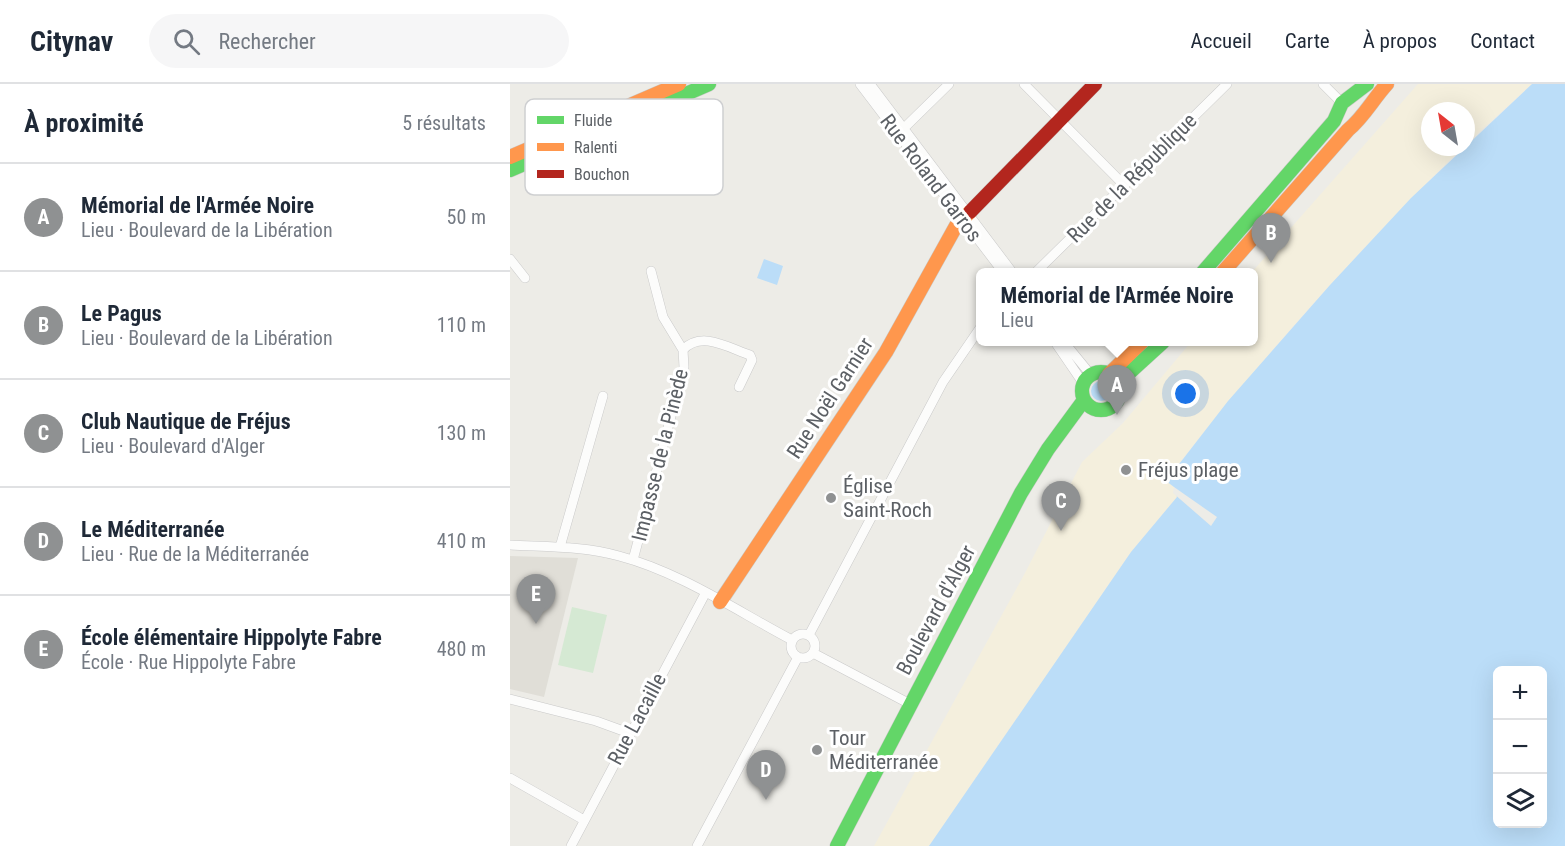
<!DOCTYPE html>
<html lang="fr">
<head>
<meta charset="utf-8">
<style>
  body { margin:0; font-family:"Roboto Condensed",sans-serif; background:#f6f6f7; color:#1f2937 }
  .controls { position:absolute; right:18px; bottom:18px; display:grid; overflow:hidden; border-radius:9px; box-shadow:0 6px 24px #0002 }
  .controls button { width:54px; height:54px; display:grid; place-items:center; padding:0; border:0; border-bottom:2px solid #e0e1e3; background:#fff; color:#1f2937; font:30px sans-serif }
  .compass { position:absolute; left:911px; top:18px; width:54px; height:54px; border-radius:50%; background:#fff; box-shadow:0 6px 24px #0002; rotate:329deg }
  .you { position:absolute; left:676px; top:310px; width:21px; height:21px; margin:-15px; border:4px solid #fff; border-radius:50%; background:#1a73e8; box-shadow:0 0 0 9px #1a73e833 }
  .badge { display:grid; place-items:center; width:39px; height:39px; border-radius:50%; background:#8f9192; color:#fff; font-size:20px; font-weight:700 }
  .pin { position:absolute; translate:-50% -50px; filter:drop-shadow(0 2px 3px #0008) }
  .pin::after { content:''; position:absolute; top:32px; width:21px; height:18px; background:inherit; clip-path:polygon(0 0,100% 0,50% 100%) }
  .popup { position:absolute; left:466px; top:184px; width:282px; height:78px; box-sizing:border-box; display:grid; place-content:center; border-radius:9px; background:#fff; filter:drop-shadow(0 2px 4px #0005); font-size:20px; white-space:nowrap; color:#747a83 }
  .popup b { font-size:22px; color:#1f2937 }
  .popup::after { content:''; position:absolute; left:50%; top:100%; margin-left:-12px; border:12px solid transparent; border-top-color:#fff }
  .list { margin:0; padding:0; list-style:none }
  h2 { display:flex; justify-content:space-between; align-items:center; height:78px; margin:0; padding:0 24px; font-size:26px }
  h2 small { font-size:20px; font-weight:400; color:#747a83 }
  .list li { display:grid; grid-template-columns:39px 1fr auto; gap:18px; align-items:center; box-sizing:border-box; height:108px; padding:0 24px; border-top:2px solid #e0e1e3 }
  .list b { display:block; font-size:22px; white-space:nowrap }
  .list p { margin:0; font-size:20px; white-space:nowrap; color:#747a83 }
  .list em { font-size:20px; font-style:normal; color:#747a83 }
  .icon { flex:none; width:33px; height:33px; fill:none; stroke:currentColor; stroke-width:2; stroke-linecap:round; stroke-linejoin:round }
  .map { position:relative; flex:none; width:1055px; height:762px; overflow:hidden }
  header { display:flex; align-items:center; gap:36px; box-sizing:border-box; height:84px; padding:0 30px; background:#fff; border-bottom:2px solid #e0e1e3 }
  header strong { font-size:28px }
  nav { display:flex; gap:33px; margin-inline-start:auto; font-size:21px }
  .search { width:420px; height:54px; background:#f6f6f7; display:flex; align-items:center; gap:15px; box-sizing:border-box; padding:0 21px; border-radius:33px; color:#747a83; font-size:22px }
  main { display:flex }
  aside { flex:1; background:#fff }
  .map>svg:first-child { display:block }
  .education { fill:#e0ded7 }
  .green { fill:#d5e9d3 }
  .sand { fill:#f4efdd }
  .water { fill:#bbddf8; fill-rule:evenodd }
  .pier { fill:#edece7 }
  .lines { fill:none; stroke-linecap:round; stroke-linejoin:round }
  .street-casing { stroke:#c9c9c9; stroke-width:10 }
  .fast-casing { stroke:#c9c9c7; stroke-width:15 }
  .slow-casing { stroke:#c9c9c7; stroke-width:15 }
  .jam-casing { stroke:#c9c9c7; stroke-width:15 }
  .street { stroke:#fcfcfb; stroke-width:9 }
  .fast { stroke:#63d668; stroke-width:14 }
  .slow { stroke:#ff974d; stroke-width:14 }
  .jam { stroke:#b3261e; stroke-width:14 }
  .poi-dot { fill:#8f9192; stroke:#fff; stroke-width:2 }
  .labels { text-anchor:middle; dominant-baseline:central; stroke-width:6; stroke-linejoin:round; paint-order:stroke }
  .street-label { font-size:21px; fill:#5c6065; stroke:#fff }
  .poi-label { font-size:21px; fill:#5c6065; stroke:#fff; text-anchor:start }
  .key { fill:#fff; stroke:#cecfd1; stroke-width:1.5 }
  .key-label { font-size:16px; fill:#5c6065 }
</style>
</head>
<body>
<header>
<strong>Citynav</strong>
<div class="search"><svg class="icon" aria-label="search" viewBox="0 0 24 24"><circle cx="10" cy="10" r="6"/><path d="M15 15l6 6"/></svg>Rechercher</div>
<nav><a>Accueil</a><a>Carte</a><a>À propos</a><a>Contact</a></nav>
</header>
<main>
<aside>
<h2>À proximité<small>5 résultats</small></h2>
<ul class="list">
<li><span class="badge">A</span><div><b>Mémorial de l'Armée Noire</b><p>Lieu · Boulevard de la Libération</p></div><em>50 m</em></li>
<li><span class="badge">B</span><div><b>Le Pagus</b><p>Lieu · Boulevard de la Libération</p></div><em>110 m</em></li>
<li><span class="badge">C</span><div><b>Club Nautique de Fréjus</b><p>Lieu · Boulevard d'Alger</p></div><em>130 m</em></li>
<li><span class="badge">D</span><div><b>Le Méditerranée</b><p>Lieu · Rue de la Méditerranée</p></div><em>410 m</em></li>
<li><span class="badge">E</span><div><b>École élémentaire Hippolyte Fabre</b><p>École · Rue Hippolyte Fabre</p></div><em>480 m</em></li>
</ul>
</aside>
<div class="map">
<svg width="1055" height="762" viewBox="0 0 1055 762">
  <rect width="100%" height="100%" fill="#edece7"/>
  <path class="education" d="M0,472L68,474L34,613L0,605Z"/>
  <path class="green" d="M62,523L97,531L83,589L48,581Z"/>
  <path class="sand" d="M908,0H1022L956,60V27H920V63H953C847,167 747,279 656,396L664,403L667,413L621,468L419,762H364L515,489L572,378L613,339L681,258H744L742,188Z"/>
  <path class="water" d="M1022,0H1055V762H419L621,468L667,413L664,403L656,397L718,317L820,201L901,114ZM987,586H1032V740H987Z
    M254,175L273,182L267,201L247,194Z
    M581 307a10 10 0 1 1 20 0a10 10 0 1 1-20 0Z"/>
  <path class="pier" d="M664,403L707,433L701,442L663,409Z"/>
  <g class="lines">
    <g class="street-casing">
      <path id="street" d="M350,0L493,188
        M360,0L502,188
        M514,0L615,102
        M813,0L832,19
        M389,49L439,0
        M0,175L15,194
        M526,188L717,0
        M545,258L573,299
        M554,258L581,291
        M173,266C191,246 219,264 240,271L242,276L229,303
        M0,461C37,463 74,462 109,472C170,488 227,527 282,556
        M50,463L93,312
        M123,476L174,283L173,266L153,233L141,187
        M281 562a12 12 0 1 1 24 0a12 12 0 1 1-24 0Z
        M299,551L433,298L470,244
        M303,569L400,620
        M0,615L86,637L119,649
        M0,694L74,736
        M61,762L195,510
        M187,762L288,573"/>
    </g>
    <g class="fast-casing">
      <path id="fast" d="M0,86L199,0
        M693,188L824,37L832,19L857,0
        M572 307a19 19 0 1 1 38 0a19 19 0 1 1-38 0Z
        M608,299L653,258
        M327,762L511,409L538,365L574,316"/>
    </g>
    <g class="slow-casing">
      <path id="slow" d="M0,73L169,0
        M713,188L838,46C854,33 863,15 877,0
        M599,290L632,258
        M210,518L376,268L446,142L460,128"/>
    </g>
    <g class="jam-casing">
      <path id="jam" d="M460,128L585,0"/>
    </g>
    <use href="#street" class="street"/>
    <use href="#fast" class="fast"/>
    <use href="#slow" class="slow"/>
    <use href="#jam" class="jam"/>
  </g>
  <g class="poi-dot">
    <circle cx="616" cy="386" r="6"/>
    <circle cx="321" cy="414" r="6"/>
    <circle cx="307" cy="666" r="6"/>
  </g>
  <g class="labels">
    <g class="street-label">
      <text transform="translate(421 94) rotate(53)">Rue Roland Garros</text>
      <text transform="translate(622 94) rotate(-45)">Rue de la République</text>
      <text transform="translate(320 314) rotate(-57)">Rue Noël Garnier</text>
      <text transform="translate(150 371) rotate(-76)">Impasse de la Pinède</text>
      <text transform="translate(426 526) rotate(-62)">Boulevard d'Alger</text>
      <text transform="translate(127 635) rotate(-62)">Rue Lacaille</text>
    </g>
    <g class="poi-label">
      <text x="628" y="386">Fréjus plage</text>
      <text x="333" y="402">Église<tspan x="333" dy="24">Saint-Roch</tspan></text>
      <text x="319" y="654">Tour<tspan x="319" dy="24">Méditerranée</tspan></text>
    </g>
  </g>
  <rect x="15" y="15" width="198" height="96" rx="9" class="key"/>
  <rect x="27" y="32" width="27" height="8" fill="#63d668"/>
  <rect x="27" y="59" width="27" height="8" fill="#ff974d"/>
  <rect x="27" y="86" width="27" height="8" fill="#b3261e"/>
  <g class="key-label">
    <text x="64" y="42">Fluide</text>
    <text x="64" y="69">Ralenti</text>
    <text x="64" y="96">Bouchon</text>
  </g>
</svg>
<div class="controls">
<button>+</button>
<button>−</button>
<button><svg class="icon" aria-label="layers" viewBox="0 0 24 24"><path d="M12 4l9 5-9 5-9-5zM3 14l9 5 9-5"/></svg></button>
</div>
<svg class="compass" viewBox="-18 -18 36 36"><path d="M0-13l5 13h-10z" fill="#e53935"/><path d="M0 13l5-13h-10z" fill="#747a83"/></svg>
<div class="you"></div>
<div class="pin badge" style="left:607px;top:331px">A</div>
<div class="popup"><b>Mémorial de l'Armée Noire</b>Lieu</div>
<div class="pin badge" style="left:761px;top:179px">B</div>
<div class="pin badge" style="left:551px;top:447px">C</div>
<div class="pin badge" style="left:256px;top:716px">D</div>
<div class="pin badge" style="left:26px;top:540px">E</div>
</div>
</main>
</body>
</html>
